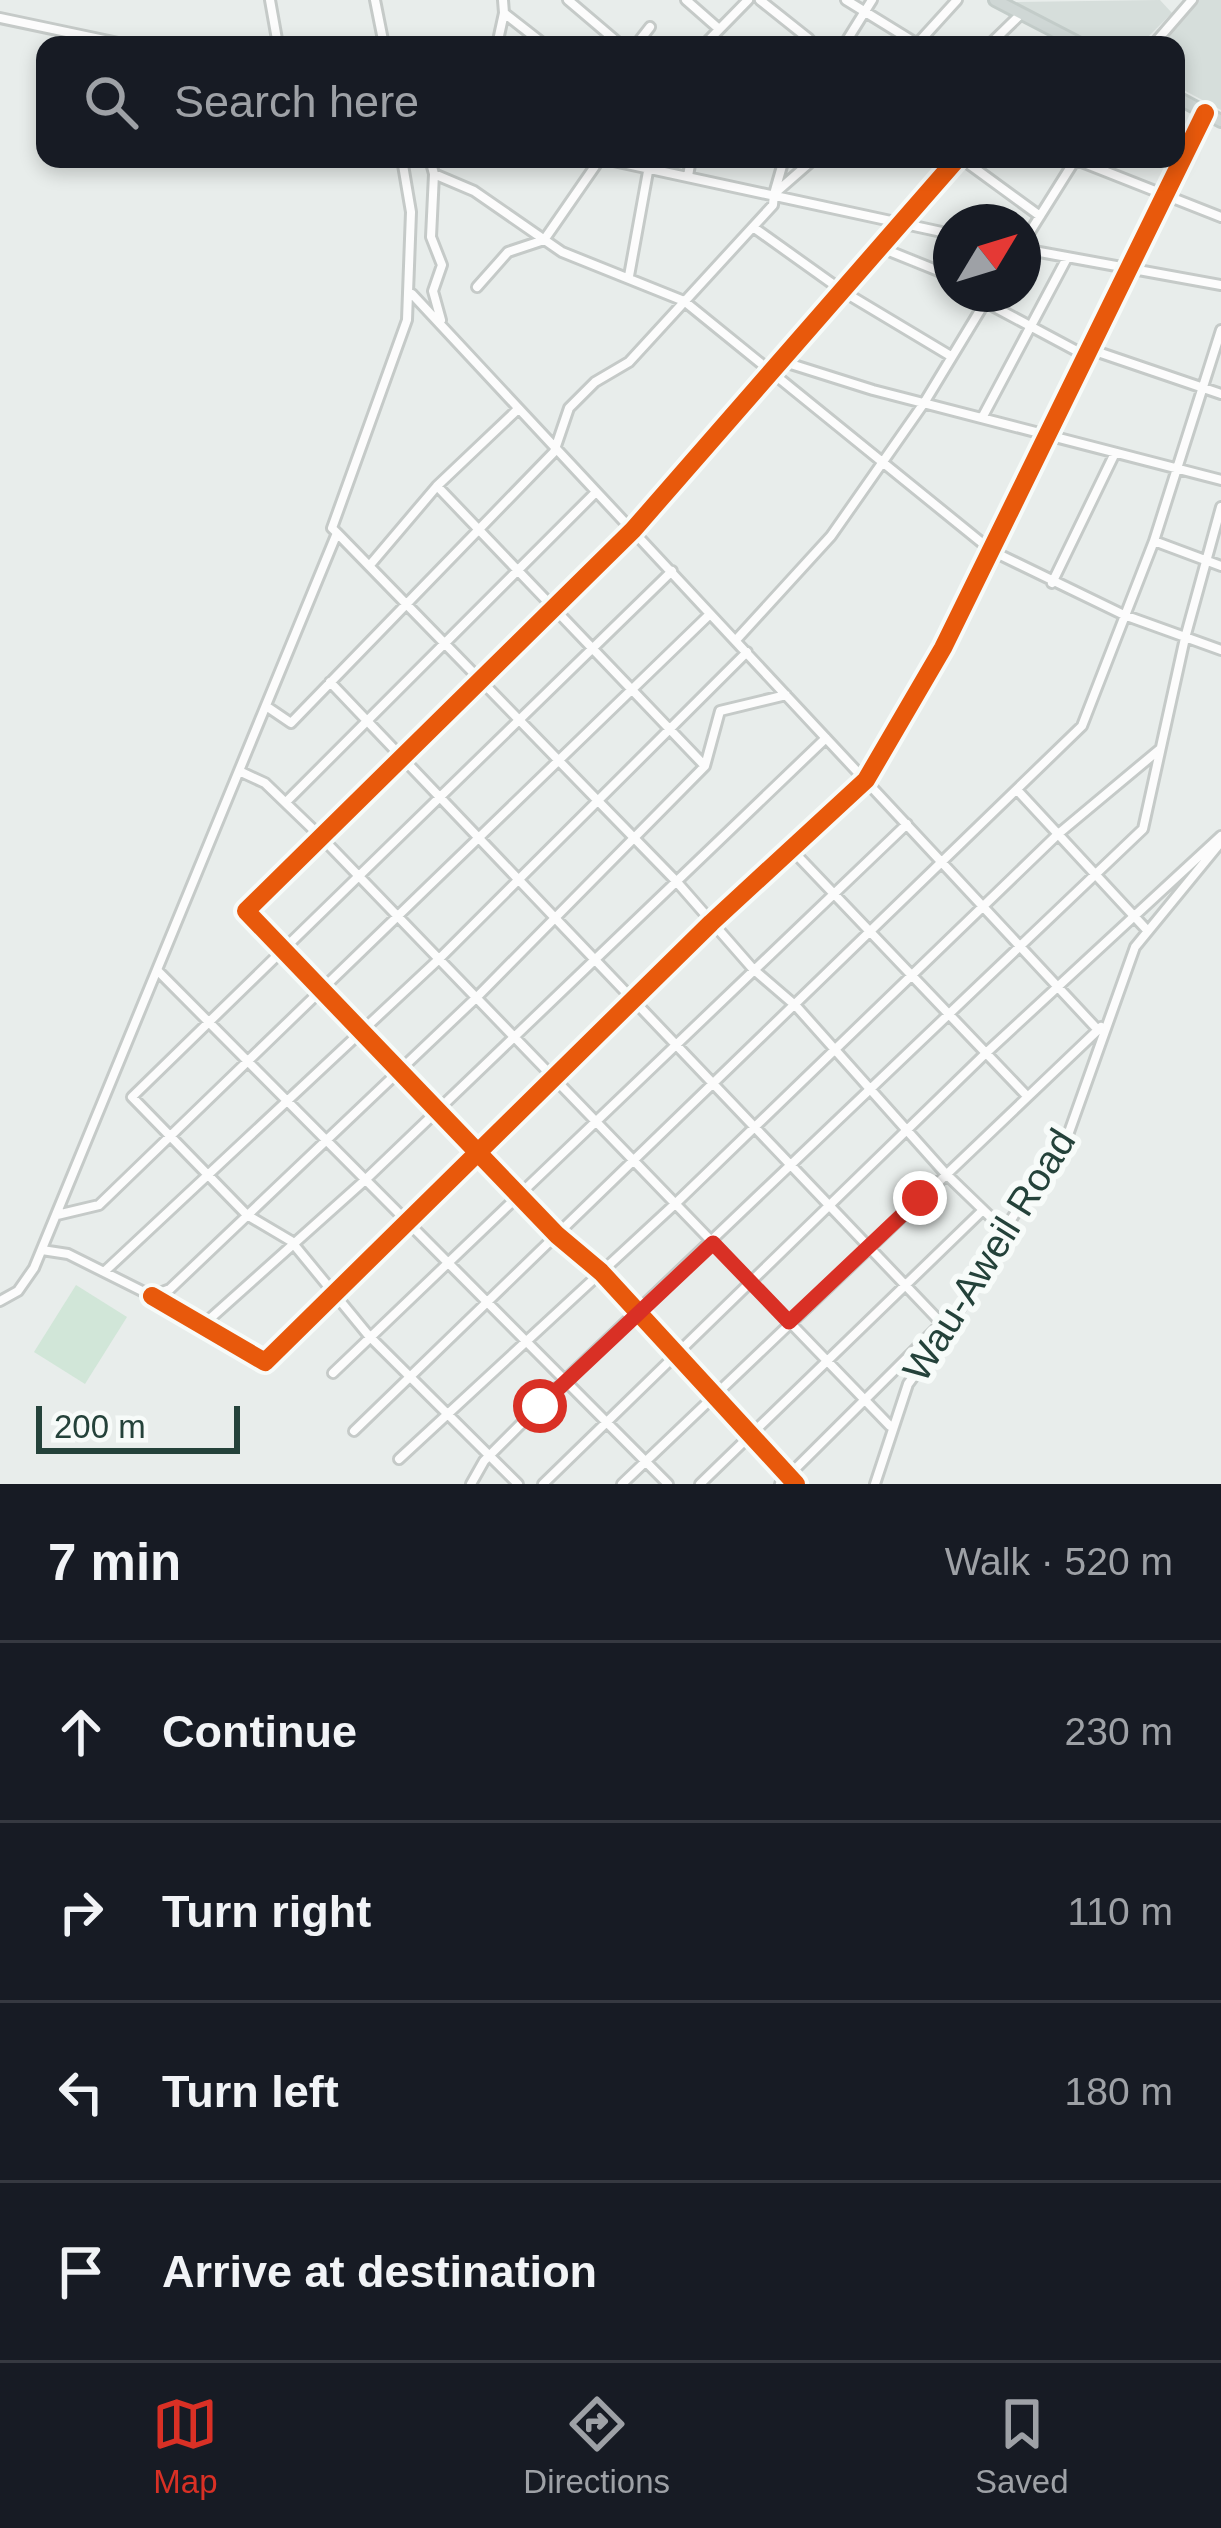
<!DOCTYPE html>
<html lang="en">
<head>
<meta charset="utf-8">
<style>
  body { margin:0; font-family:Helvetica,sans-serif; background:#20242c; color:#f1f3f6 }
  .compass { position:absolute; left:933px; top:204px; width:108px; height:108px; border-radius:50%; background:#171b24; box-shadow:0 6px 18px #0003; rotate:52deg }
  .scale { position:absolute; left:36px; bottom:30px; width:204px; box-sizing:border-box; padding-left:12px; border:6px solid #24423a; border-top:0; font-size:33px; line-height:42px; white-space:nowrap; color:#24423a; -webkit-text-stroke:9px #f7fbf9; paint-order:stroke }
  .stop { position:absolute; width:36px; height:36px; margin:-27px; border:9px solid #d93025; border-radius:50%; background:#fff }
  .stop.end { background:#d93025; border-color:#fff; box-shadow:0 3px 12px #0008 }
  .list { margin:0; padding:0; list-style:none }
  h2 { display:flex; justify-content:space-between; align-items:center; height:156px; margin:0; padding:0 48px; font-size:51px }
  h2 small { font-size:39px; font-weight:400; color:#9ea1a6 }
  .list li { display:grid; grid-template-columns:78px 1fr auto; gap:36px; align-items:center; box-sizing:border-box; height:180px; padding:0 48px; border-top:3px solid #363941 }
  .list b { display:block; font-size:45px; white-space:nowrap }
  .list em { font-size:39px; font-style:normal; color:#9ea1a6 }
  .icon { flex:none; width:66px; height:66px; fill:none; stroke:currentColor; stroke-width:2; stroke-linecap:round; stroke-linejoin:round }
  .map { position:relative; flex:none; width:1221px; height:1484px; overflow:hidden }
  .search { position:absolute; background:#171b24; box-shadow:0 6px 18px #0003; left:36px; right:36px; top:36px; height:132px; display:flex; align-items:center; gap:30px; box-sizing:border-box; padding:0 42px; border-radius:24px; color:#9ea1a6; font-size:45px }
  .sheet { height:876px; background:#171b24 }
  nav { display:flex; justify-content:space-around; align-items:center; box-sizing:border-box; height:168px; border-top:3px solid #363941; background:#171b24; font-size:33px; color:#9ea1a6 }
  nav a { display:grid; justify-items:center; gap:6px }
  nav .on { color:#d93025 }
  .map>svg:first-child { display:block }
  .built { fill:#d6dedb }
  .green { fill:#d1e6d8 }
  .lines { fill:none; stroke-linecap:round; stroke-linejoin:round }
  .minor-casing { stroke:#c5cac8; stroke-width:14 }
  .major-casing { stroke:#c3ccc9; stroke-width:16 }
  .minor { stroke:#fcfcfc; stroke-width:8 }
  .major { stroke:#cfd7d5; stroke-width:10 }
  .cycleway-casing { stroke:#f7fbf9; stroke-width:26 }
  .cycleway { stroke:#e8590c; stroke-width:18 }
  .route { stroke:#d93025; stroke-width:15 }
  .labels { text-anchor:middle; dominant-baseline:central; stroke-width:12; stroke-linejoin:round; paint-order:stroke }
  .street-label { font-size:39px; fill:#24423a; stroke:#f7fbf9 }
</style>
</head>
<body>
<div class="map">
<svg width="1221" height="1484" viewBox="0 0 1221 1484">
  <rect width="100%" height="100%" fill="#e8edeb"/>
  <path class="built" d="M1160,0L1172,13L1140,45H1094L1015,2Z
    M1194,0H1221V110L1176,86V45H1162Z"/>
  <path class="green" d="M76,1285L127,1317L85,1384L34,1352Z"/>
  <g class="lines">
    <g class="minor-casing">
      <path id="minor" d="M270,0L278,45
        M375,0L384,45
        M503,0L504,13L545,45
        M568,0L621,45
        M686,0L719,29
        M760,0L809,39
        M846,0L919,45
        M0,18L128,45
        M917,44L957,0
        M497,45L504,13
        M636,45L650,27
        M704,45L748,0
        M844,45L872,0
        M989,45L1021,14
        M1153,45L1192,0
        M430,159L434,174L474,191L562,252L684,301L992,551L1124,615L1221,650
        M604,159L951,234
        M784,159L774,194L814,159
        M962,159L1040,216
        M1074,159L1221,217
        M434,174L431,237L442,265L433,291L441,320
        M688,176L691,159
        M753,227L844,292L949,355
        M1023,243L1075,160
        M884,249L951,276
        M1023,249L1221,285
        M629,276L649,166
        M477,287L508,252L544,240L600,159
        M412,294L1098,1030
        M985,302L1088,357
        M1092,350L1221,394
        M778,360L873,390L1221,480
        M982,418L1067,258
        M437,486L704,765
        M337,533L676,881L753,969L796,1006L945,1173L1004,1230
        M1154,541L1221,566
        M370,565L437,486L517,410
        M1052,583L1115,453
        M736,640L831,536L924,403L990,294
        M330,682L948,1330
        M266,706L291,723L554,452L569,408L595,382L629,362L773,205L774,194
        M239,771L265,783L322,838L890,1426
        M1019,792L1146,929
        M286,802L596,492
        M792,850L1027,1096
        M157,970L668,1484
        M57,1215L99,1205L710,614
        M42,1250L68,1254L152,1296L170,1289L477,997L705,766L720,711L786,695
        M104,1272L439,959L747,652
        M152,1296L265,1362L711,923L866,780L943,648L1205,113
        M0,1301L18,1291L34,1268L337,533L332,528L407,320L411,212L402,159
        M203,1325L364,1181L826,738
        M333,1373L907,824
        M354,1431L1082,726L1154,541L1221,330
        M399,1459L675,1204L1057,835L1160,749
        M471,1484L484,1461L565,1380L1143,829L1185,638L1221,507
        M518,1484L369,1336L291,1241L247,1215L132,1097L672,571
        M543,1484L986,1053L1221,836
        M622,1484L1101,1027
        M700,1484L983,1210
        M780,1484L953,1312
        M796,1484L601,1272L557,1235L246,911L633,530L957,159
        M875,1484L908,1384L948,1330L1004,1230L1068,1135L1135,947L1221,842"/>
    </g>
    <g class="major-casing">
      <path id="major" d="M995,0L1082,45
        M1176,97L1221,121"/>
    </g>
    <use href="#minor" class="minor"/>
    <use href="#major" class="major"/>
    <g class="cycleway-casing">
      <path id="cycleway" d="M152,1296L265,1362L711,923L866,780L943,648L1205,113
        M796,1484L601,1272L557,1235L246,911L633,530L957,159"/>
    </g>
    <use href="#cycleway" class="cycleway"/>
  </g>
  <g class="lines">
    <path class="route" d="M540,1406L713,1243L789,1322L920,1198"/>
  </g>
  <g class="labels">
    <g class="street-label">
      <text transform="translate(989 1255) rotate(-58)">Wau-Aweil Road</text>
    </g>
  </g>
</svg>
<svg class="compass" viewBox="-18 -18 36 36"><path d="M0-13l5 13h-10z" fill="#e53935"/><path d="M0 13l5-13h-10z" fill="#9ea1a6"/></svg>
<div class="scale">200 m</div>
<div class="stop" style="left:540px;top:1406px"></div>
<div class="stop end" style="left:920px;top:1198px"></div>
<div class="search"><svg class="icon" aria-label="search" viewBox="0 0 24 24"><circle cx="10" cy="10" r="6"/><path d="M15 15l6 6"/></svg>Search here</div>
</div>
<section class="sheet">
<h2>7 min<small>Walk · 520 m</small></h2>
<ul class="list">
<li><svg class="icon" aria-label="ahead" viewBox="0 0 24 24"><path d="M12 20V5M6 11l6-6 6 6"/></svg><div><b>Continue</b></div><em>230 m</em></li>
<li><svg class="icon" aria-label="right" viewBox="0 0 24 24"><path d="M7 20v-9h11M14 6l5 5-5 5"/></svg><div><b>Turn right</b></div><em>110 m</em></li>
<li><svg class="icon" aria-label="left" viewBox="0 0 24 24"><path d="M17 20v-9H6M10 6l-5 5 5 5"/></svg><div><b>Turn left</b></div><em>180 m</em></li>
<li><svg class="icon" aria-label="arrive" viewBox="0 0 24 24"><path d="M6 21V4h12l-3 4 3 4H6"/></svg><div><b>Arrive at destination</b></div></li>
</ul>
</section>
<nav>
<a class="on"><svg class="icon" aria-label="map" viewBox="0 0 24 24"><path d="M3 6l6-2 6 2 6-2v14l-6 2-6-2-6 2zM9 4v14M15 6v14"/></svg>Map</a>
<a><svg class="icon" aria-label="directions" viewBox="0 0 24 24"><path d="M12 3l9 9-9 9-9-9zM9 14v-3h6M13 9l2 2-2 2"/></svg>Directions</a>
<a><svg class="icon" aria-label="saved" viewBox="0 0 24 24"><path d="M7 4h10v16l-5-4-5 4z"/></svg>Saved</a>
</nav>
</body>
</html>
